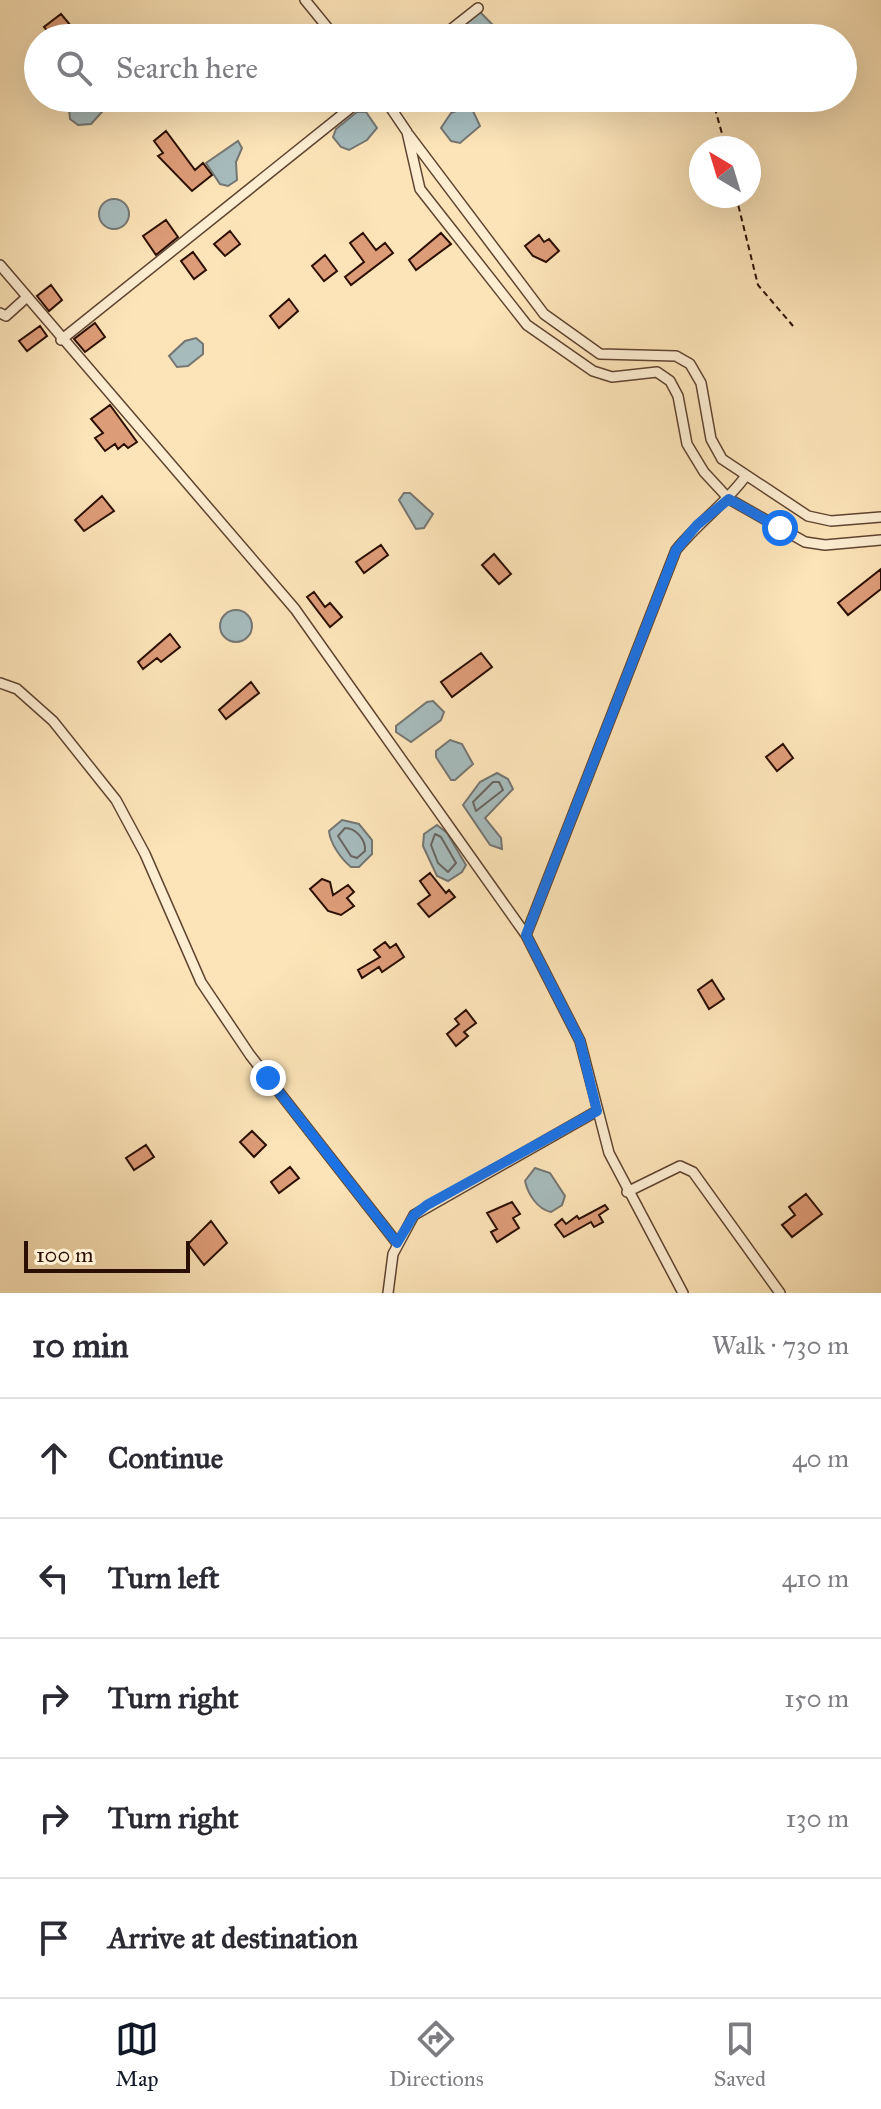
<!DOCTYPE html>
<html lang="en">
<head>
<meta charset="utf-8">
<style>
  body { margin:0; font-family:"IM FELL Great Primer",serif; background:#f7f7f7; color:#2b2b33 }
  .compass { position:absolute; left:689px; top:136px; width:72px; height:72px; border-radius:50%; background:#fff; box-shadow:0 8px 32px #0002; rotate:322deg }
  .scale { position:absolute; left:24px; bottom:20px; width:166px; box-sizing:border-box; padding-left:8px; border:4px solid #2b0f03; border-top:0; font-size:22px; line-height:28px; white-space:nowrap; color:#2b0f03; -webkit-text-stroke:6px #fdedd1; paint-order:stroke }
  .stop { position:absolute; width:24px; height:24px; margin:-18px; border:6px solid #1a73e8; border-radius:50%; background:#fff }
  .stop.end { background:#1a73e8; border-color:#fff; box-shadow:0 2px 8px #0008 }
  .list { margin:0; padding:0; list-style:none }
  h2 { display:flex; justify-content:space-between; align-items:center; height:104px; margin:0; padding:0 32px; font-size:34px }
  h2 small { font-size:26px; font-weight:400; color:#7c7c81 }
  .list li { display:grid; grid-template-columns:52px 1fr auto; gap:24px; align-items:center; box-sizing:border-box; height:120px; padding:0 32px; border-top:2px solid #e1e1e2 }
  .list b { display:block; font-size:30px; white-space:nowrap }
  .list em { font-size:26px; font-style:normal; color:#7c7c81 }
  .icon { flex:none; width:44px; height:44px; fill:none; stroke:currentColor; stroke-width:2; stroke-linecap:round; stroke-linejoin:round }
  .map { position:relative; flex:none; width:881px; height:1293px; overflow:hidden }
  .search { position:absolute; background:#fff; box-shadow:0 8px 32px #0002; left:24px; right:24px; top:24px; height:88px; display:flex; align-items:center; gap:20px; box-sizing:border-box; padding:0 28px; border-radius:44px; color:#7c7c81; font-size:30px }
  .sheet { height:704px; background:#fff }
  nav { display:flex; justify-content:space-around; align-items:center; box-sizing:border-box; height:112px; border-top:2px solid #e1e1e2; background:#fff; font-size:22px; color:#7c7c81 }
  nav a { display:grid; justify-items:center; gap:4px }
  nav .on { color:#111827 }
  .map>svg:first-child { display:block }
  .water { fill:#a6bbbc; stroke:#757672; stroke-width:2 }
  .lines { fill:none; stroke-linecap:round; stroke-linejoin:round }
  .shore { stroke:#686560; stroke-width:2 }
  .building { fill:#dd9c78; stroke:#2b0f03; stroke-width:2 }
  .minor-casing { stroke:#5f4430; stroke-width:12 }
  .path { stroke:#2b0f03; stroke-width:2; stroke-dasharray:6 4; stroke-linecap:butt }
  .minor { stroke:#fdedd1; stroke-width:9 }
  .route { stroke:#1a73e8; stroke-width:10 }
</style>
</head>
<body>
<div class="map">
<svg width="881" height="1293" viewBox="0 0 881 1293">
  <rect width="100%" height="100%" fill="#fce4b8"/>
  <filter id="stains"><feTurbulence type="fractalNoise" baseFrequency=".0025" numOctaves="4"/><feColorMatrix values="0 0 0 0 .2 0 0 0 0 .09 0 0 0 0 .02 0 0 0 .5 -.17"/></filter>
  <radialGradient id="worn" r=".72"><stop offset=".6" stop-color="#630" stop-opacity="0"/><stop offset="1" stop-color="#630" stop-opacity=".3"/></radialGradient>
  <path class="water" d="M480,12L497,29L490,38H443Z
    M68,98H110L111,102L91,124L78,125L70,119Z
    M464,108L473,111L480,126L460,143L451,141L441,128L451,113Z
    M357,112H366L377,128L367,140L349,150L341,147L333,137L336,129Z
    M238,141L242,148L236,162L237,180L228,186L220,184L206,163Z
    M99 214a15 15 0 1 1 30 0a15 15 0 1 1-30 0Z
    M196,338L203,344V354L188,366L177,367L169,356L185,341Z
    M404,493H410L433,514L424,528L416,529L399,500Z
    M220 626a16 16 0 1 1 32 0a16 16 0 1 1-32 0Z
    M433,701L444,712L441,720L411,742L396,732V726L427,702Z
    M450,740L462,744L473,764L455,780H451L436,757V751Z
    M497,773L508,779L513,789L485,818L501,838L502,849L490,845L463,805L480,782Z
    M342,820L359,824L372,840V854L359,867H351C341,859 330,843 329,831Z
    M437,825L447,833L466,865L462,872L448,881L437,876L423,846L424,834Z
    M535,1168L550,1173L565,1196L562,1205L551,1212C537,1209 528,1194 525,1181Z"/>
  <g class="lines">
    <path class="shore" d="M493,782H499L503,790L476,811L473,802Z
      M345,828C356,828 366,840 365,851L357,858L351,856L338,836Z
      M435,834L441,837L456,863L448,872L438,863L431,845Z"/>
  </g>
  <path class="building" d="M61,14L76,32L69,38H53L44,27Z
    M166,131L195,170L203,163L212,175L192,191L158,156L163,153L154,141Z
    M166,220L178,237L156,255L143,236Z
    M230,231L240,244L225,256L214,244Z
    M363,233L376,250L385,243L393,253L351,285L345,277L364,262L350,243Z
    M441,233L451,244L416,270L409,260Z
    M539,235L544,242L549,239L559,251L546,262L533,256L525,246Z
    M193,252L206,270L194,279L181,261Z
    M325,255L337,271L324,281L312,266Z
    M51,285L62,300L49,311L37,296Z
    M289,299L298,311L279,328L270,316Z
    M95,323L105,337L85,352L74,339Z
    M40,326L47,336L27,351L19,341Z
    M110,405L137,442L128,448L124,444L118,449L115,444L105,451L95,438L103,433L91,419Z
    M102,496L114,511L84,531L75,520Z
    M381,545L388,555L364,573L356,562Z
    M494,554L511,574L499,584L482,565Z
    M881,569V589L848,615L838,603Z
    M314,592L325,607L330,603L342,617L330,627L307,597Z
    M170,634L180,647L161,662L157,658L143,669L138,662Z
    M481,653L492,667L452,697L441,682Z
    M251,682L259,693L226,719L219,710Z
    M783,744L793,758L777,771L766,757Z
    M430,873L446,893L449,890L455,897L429,917L418,904L430,895L420,881Z
    M322,879L330,882L333,895L348,885L354,892L347,898L354,906L341,915L328,911L310,889Z
    M385,942L390,948L396,944L404,957L382,972L379,967L362,978L358,970L380,957L374,950Z
    M712,980L724,999L709,1009L698,990Z
    M466,1010L476,1023L464,1032L468,1036L456,1046L447,1034L459,1024L455,1019Z
    M252,1131L266,1145L254,1157L240,1142Z
    M146,1145L154,1157L134,1170L126,1158Z
    M290,1167L299,1178L279,1193L271,1182Z
    M806,1194L822,1214L792,1237L782,1225L795,1215L789,1207Z
    M512,1202L520,1214L513,1218L519,1228L497,1242L491,1232L497,1229L487,1213Z
    M605,1205L608,1209L599,1215L603,1222L594,1227L591,1222L564,1237L555,1225L562,1219L566,1224L577,1216L579,1219Z
    M211,1221L227,1243L204,1265L188,1244Z"/>
  <g class="lines">
    <g class="minor-casing">
      <path id="minor" d="M305,0L336,38
        M440,38L478,8
        M384,98L407,132L420,189L527,325L593,371L612,377L657,372L670,381L678,396L687,444L704,472L729,499L805,542L825,545L881,540
        M409,135L544,314L600,354L676,356L690,364L701,383L711,439L722,459L808,516L831,521L881,517
        M0,265L295,609L526,935L580,1041L609,1153L683,1293
        M0,313L6,316L27,297
        M61,340L363,98
        M0,683L17,689L53,721L116,800L145,854L201,982L250,1055L397,1243
        M526,935L676,550C698,523 725,504 745,477
        M627,1192L680,1166L693,1172L780,1293
        M388,1293L393,1254L414,1215L597,1111"/>
    </g>
    <path class="path" d="M712,98L726,148
      M736,196L758,285L793,326"/>
    <use href="#minor" class="minor"/>
  </g>
  <g class="lines">
    <path class="route" d="M268,1078L397,1243L414,1215L427,1205L597,1111L580,1041L526,935L676,550L697,525L729,499L780,528"/>
  </g>
  <rect width="100%" height="100%" filter="url(#stains)"/>
  <rect width="100%" height="100%" fill="url(#worn)"/>
</svg>
<svg class="compass" viewBox="-18 -18 36 36"><path d="M0-13l5 13h-10z" fill="#e53935"/><path d="M0 13l5-13h-10z" fill="#7c7c81"/></svg>
<div class="scale">100 m</div>
<div class="stop" style="left:780px;top:528px"></div>
<div class="stop end" style="left:268px;top:1078px"></div>
<div class="search"><svg class="icon" aria-label="search" viewBox="0 0 24 24"><circle cx="10" cy="10" r="6"/><path d="M15 15l6 6"/></svg>Search here</div>
</div>
<section class="sheet">
<h2>10 min<small>Walk · 730 m</small></h2>
<ul class="list">
<li><svg class="icon" aria-label="ahead" viewBox="0 0 24 24"><path d="M12 20V5M6 11l6-6 6 6"/></svg><div><b>Continue</b></div><em>40 m</em></li>
<li><svg class="icon" aria-label="left" viewBox="0 0 24 24"><path d="M17 20v-9H6M10 6l-5 5 5 5"/></svg><div><b>Turn left</b></div><em>410 m</em></li>
<li><svg class="icon" aria-label="right" viewBox="0 0 24 24"><path d="M7 20v-9h11M14 6l5 5-5 5"/></svg><div><b>Turn right</b></div><em>150 m</em></li>
<li><svg class="icon" aria-label="right" viewBox="0 0 24 24"><path d="M7 20v-9h11M14 6l5 5-5 5"/></svg><div><b>Turn right</b></div><em>130 m</em></li>
<li><svg class="icon" aria-label="arrive" viewBox="0 0 24 24"><path d="M6 21V4h12l-3 4 3 4H6"/></svg><div><b>Arrive at destination</b></div></li>
</ul>
</section>
<nav>
<a class="on"><svg class="icon" aria-label="map" viewBox="0 0 24 24"><path d="M3 6l6-2 6 2 6-2v14l-6 2-6-2-6 2zM9 4v14M15 6v14"/></svg>Map</a>
<a><svg class="icon" aria-label="directions" viewBox="0 0 24 24"><path d="M12 3l9 9-9 9-9-9zM9 14v-3h6M13 9l2 2-2 2"/></svg>Directions</a>
<a><svg class="icon" aria-label="saved" viewBox="0 0 24 24"><path d="M7 4h10v16l-5-4-5 4z"/></svg>Saved</a>
</nav>
</body>
</html>
